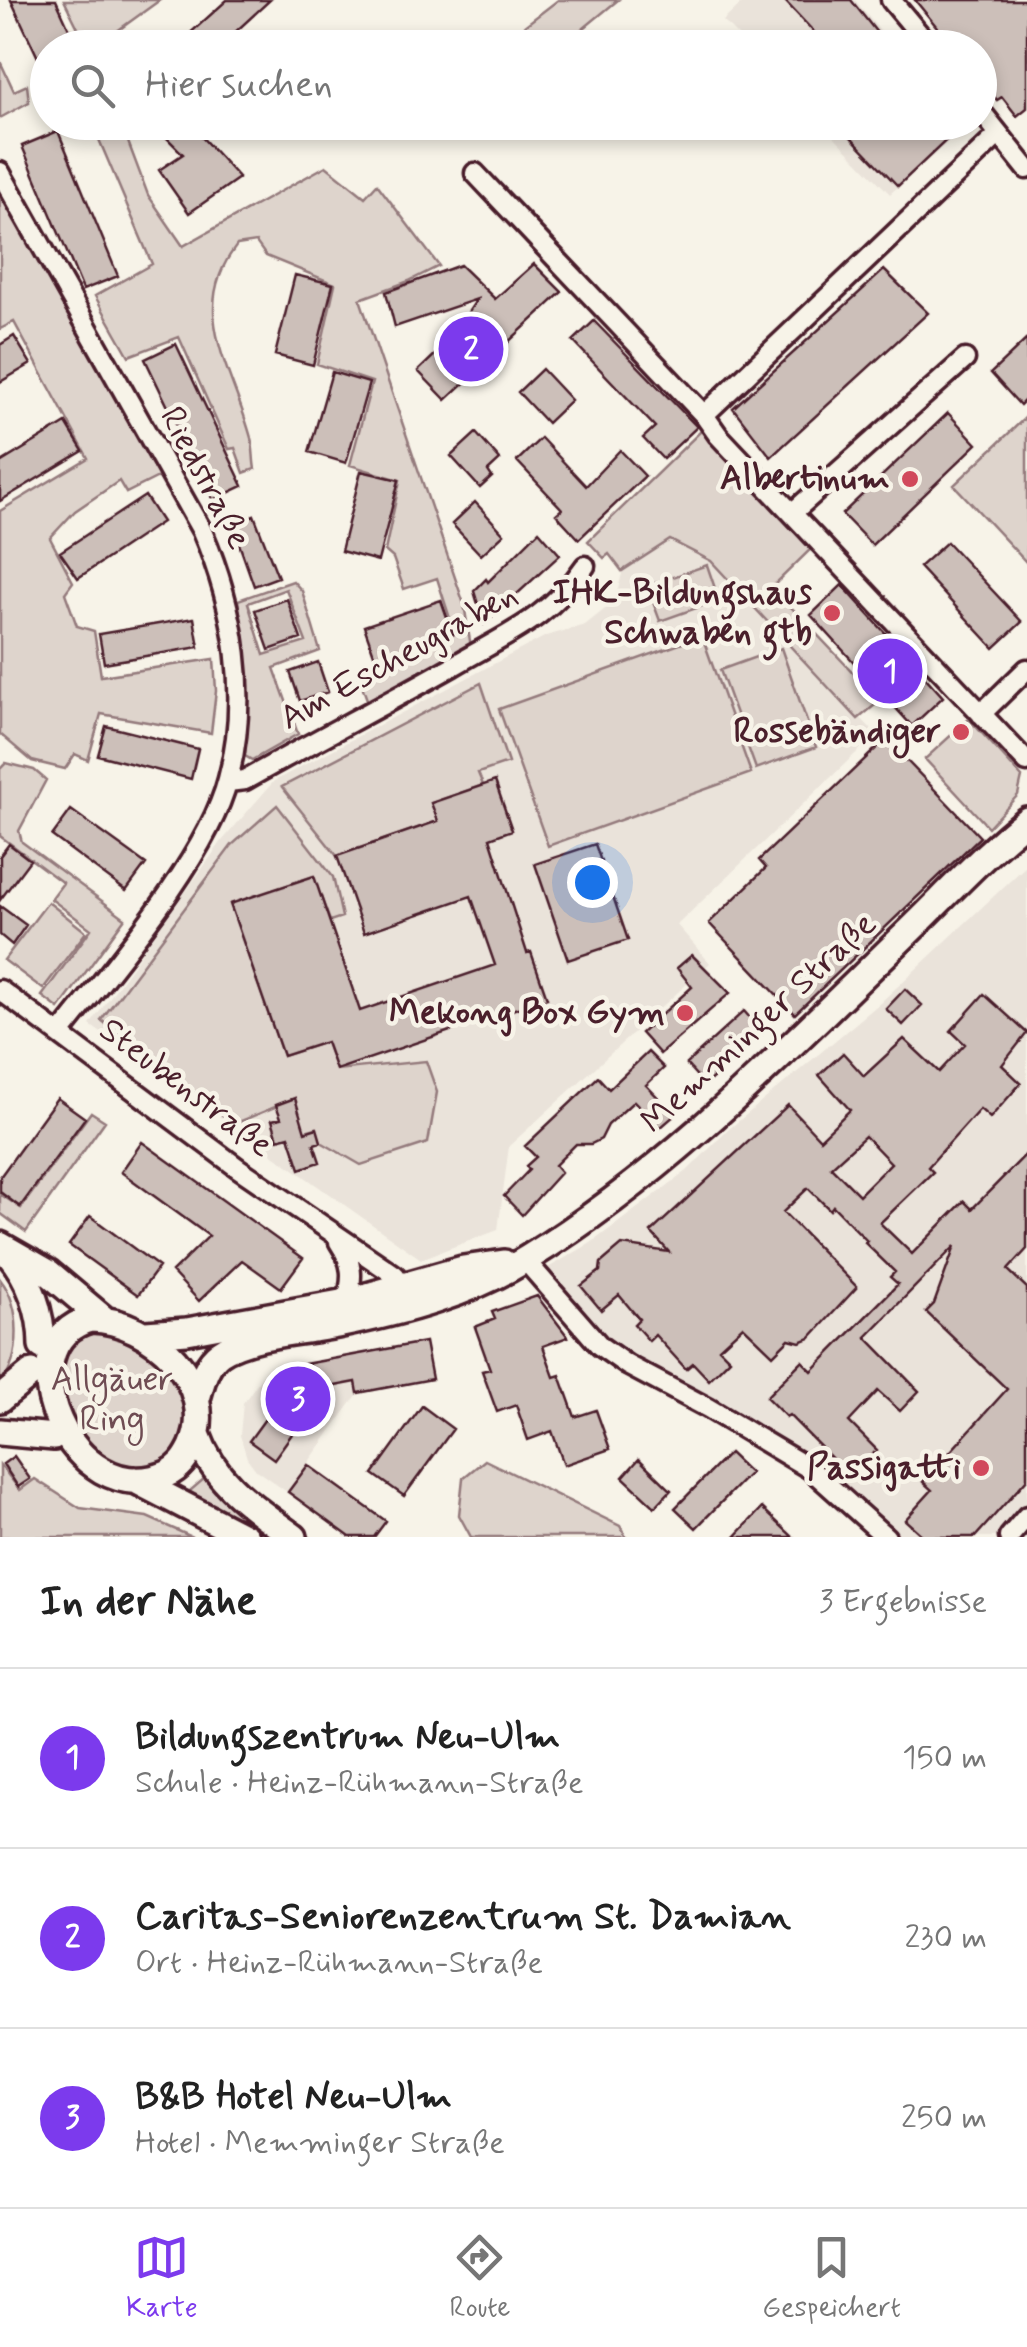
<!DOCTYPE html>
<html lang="de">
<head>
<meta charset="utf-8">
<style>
  body { margin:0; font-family:Mynerve,sans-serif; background:#f6f6f6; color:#222 }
  .you { position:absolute; left:592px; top:882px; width:35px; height:35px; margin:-25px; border:8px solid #fff; border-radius:50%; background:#1a73e8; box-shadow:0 0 0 15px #1a73e833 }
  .badge { display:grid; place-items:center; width:65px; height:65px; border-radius:50%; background:#7c3aed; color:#fff; font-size:32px; font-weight:700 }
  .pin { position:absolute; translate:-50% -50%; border:5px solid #fff; box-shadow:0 2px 10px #0006 }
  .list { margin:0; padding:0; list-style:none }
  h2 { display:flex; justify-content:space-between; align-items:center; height:130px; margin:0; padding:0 40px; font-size:42px }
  h2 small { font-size:32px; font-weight:400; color:#767676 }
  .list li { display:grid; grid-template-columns:65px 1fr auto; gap:30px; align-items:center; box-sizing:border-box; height:180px; padding:0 40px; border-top:2px solid #e0e0e0 }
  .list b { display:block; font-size:38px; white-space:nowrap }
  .list p { margin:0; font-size:32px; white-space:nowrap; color:#767676 }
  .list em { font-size:32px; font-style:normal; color:#767676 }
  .icon { flex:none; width:55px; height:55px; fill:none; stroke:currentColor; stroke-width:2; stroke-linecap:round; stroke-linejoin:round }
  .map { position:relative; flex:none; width:1027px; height:1537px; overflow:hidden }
  .search { position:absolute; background:#fff; box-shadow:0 5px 15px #0003; left:30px; right:30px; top:30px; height:110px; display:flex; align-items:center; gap:25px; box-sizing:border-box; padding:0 35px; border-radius:55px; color:#767676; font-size:38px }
  .sheet { height:670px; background:#fff }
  nav { display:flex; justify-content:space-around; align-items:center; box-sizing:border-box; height:140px; border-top:2px solid #e0e0e0; background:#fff; font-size:28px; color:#767676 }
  nav a { display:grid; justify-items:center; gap:5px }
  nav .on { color:#7c3aed }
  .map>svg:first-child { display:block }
  .built { fill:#eae3da }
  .green { fill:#ded4cc; stroke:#947a7c; stroke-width:2.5; fill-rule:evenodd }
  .building { fill:#ccbfb9; stroke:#4a1f2b; stroke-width:2.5; fill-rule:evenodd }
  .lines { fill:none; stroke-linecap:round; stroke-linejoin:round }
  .street-casing { stroke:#4a1f2b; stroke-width:25 }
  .secondary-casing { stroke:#4a1f2b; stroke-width:32 }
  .street { stroke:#f7f3e8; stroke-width:18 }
  .secondary { stroke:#f7f3e8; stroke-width:25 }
  .poi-dot { fill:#d1495b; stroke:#f7f3e8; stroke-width:4 }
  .labels { text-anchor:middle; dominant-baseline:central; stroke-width:9; stroke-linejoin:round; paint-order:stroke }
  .street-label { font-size:35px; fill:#4a1f2b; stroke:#f7f3e8 }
  .poi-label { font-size:35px; font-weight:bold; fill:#4a1f2b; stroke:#f7f3e8; text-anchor:end }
  .park-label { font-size:35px; fill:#6f4c53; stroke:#f7f3e8 }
</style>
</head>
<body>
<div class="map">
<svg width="1027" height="1537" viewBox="0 0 1027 1537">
  <rect width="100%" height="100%" fill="#f7f3e8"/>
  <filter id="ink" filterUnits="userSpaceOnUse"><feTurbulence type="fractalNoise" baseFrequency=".01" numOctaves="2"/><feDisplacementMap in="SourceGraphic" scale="20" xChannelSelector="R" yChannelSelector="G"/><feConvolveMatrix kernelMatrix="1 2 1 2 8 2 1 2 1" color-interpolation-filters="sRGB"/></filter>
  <g filter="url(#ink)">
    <path class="built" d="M745,0H855L893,47H749L723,21Z
      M821,123H952L960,131L890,194Z
      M678,524L876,734L677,925L710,963L509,1146L498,1230L421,1259L90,1025L222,841L274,781L546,636L585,625L615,601L626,558Z
      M1027,865V1537H886L826,1482L600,1346L536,1275L591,1243L687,1171L728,1130L880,1003Z
      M350,1355L357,1395L287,1492L256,1470L247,1458L240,1435L243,1403L261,1378L270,1374L304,1363Z"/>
    <path class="green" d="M64,0H160L95,47L88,48Z
      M558,0H618L561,47H497Z
      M0,61L14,91L27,85L29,102L0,118Z
      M92,123H121L148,195L183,246L326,166L365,197L377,184L439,266L409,281L360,299L464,604L471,647L369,705L357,672L455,634L437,578L404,589L393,558L385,551L400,480L350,465L372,382L317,364L335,284L266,256L256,242L237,245C186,310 233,370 251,438C254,448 253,459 255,469L244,473L235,448L229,449L179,337L129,356L95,296L152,264Z
      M0,188L160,476L126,493L119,481L75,511L50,538L73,582L65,593L77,626L94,631L101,676L214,659L216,691L211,733L101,714L88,760L75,754L65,769L32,761L0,734V511L88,458L14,322L0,329Z
      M1027,416V563L954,485Z
      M706,426L818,542L772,587L880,701L858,719L711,561L670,540L622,571L609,554L604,558L588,541Z
      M707,565L719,600L660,621L647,586Z
      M293,581L302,591L320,651L274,668L298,734L252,760L245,756L249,686L238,600ZM286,589L306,642L264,655L248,603Z
      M702,636L751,773L548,846L499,709Z
      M781,648L816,747L756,769L720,670Z
      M481,683L508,763L478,773L483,785L432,803L438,821L337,856L282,787Z
      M969,719L1022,777L1018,795L988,827L925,759Z
      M6,763L34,770L46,780L19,831L22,842L125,918L59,1009L42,996L91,929L51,899L63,883L0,836V769Z
      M277,805L333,877L342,917L330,921L313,876L231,905L283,1056L326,1042L336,1070L426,1061L437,1092L428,1143L361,1165L321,1142L316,1128L298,1133L294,1099L234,1124L101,1020L232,845Z
      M48,902L86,932L43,989L4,960Z
      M91,1112L105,1121L26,1232L0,1213V1194L21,1208Z
      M0,1279C22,1307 22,1357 0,1386Z
      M96,1326L137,1339L185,1386L193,1419L183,1447L162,1465L116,1469L51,1427L40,1403V1361Z
      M485,1460L620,1526L626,1537H471L459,1515L463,1478Z
      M0,1465L20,1490L35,1479L80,1508L147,1517L192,1537H0Z
      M205,1478L221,1495L284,1537H257L184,1496Z"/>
    <path class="building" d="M11,0H56L78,48H48V79Z
      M227,0H270L218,48H198L187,36Z
      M784,0H851L889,48H829Z
      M915,0H1027V108L1017,116L1002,97L997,100L980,79V48H954Z
      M151,122H188L239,178L189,213L159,170L183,154Z
      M866,122H946L955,132L898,186L851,137Z
      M58,131L118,276L83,290L22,146Z
      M534,264L562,292L446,400L418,371L465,326L461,323L477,299L395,327L386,292L460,265L495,299Z
      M884,270L928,313L771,457L733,408Z
      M295,275L333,284L313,365L275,355Z
      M594,321L697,427L663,459L643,438L655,427L573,341Z
      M14,336L31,364L0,382V345Z
      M1027,339V398L1020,405L991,373Z
      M176,344L243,486L213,500L145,359Z
      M542,369L571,400L547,423L518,392Z
      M332,372L369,383L346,463L309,452Z
      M948,413L977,444L872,545L842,514Z
      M66,423L83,451L0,501V463Z
      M476,433L500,460L488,471L492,477L480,488L451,456Z
      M541,438L586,486L620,450L645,476L579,539L556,514L562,509L517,461Z
      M361,471L399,480L378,561L341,551Z
      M145,496L162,522L78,578L60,552Z
      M475,502L504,534L481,555L452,524Z
      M254,515L278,577L254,586L232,524Z
      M539,531L560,555L484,624L474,591L486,579L488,582Z
      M947,542L1022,622L994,648L919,567Z
      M842,585L943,697L912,726L811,615Z
      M287,599L301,639L269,650L255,610Z
      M441,600L453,634L376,660L364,626Z
      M194,618L199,647L104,663L99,634Z
      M318,662L328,692L300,701L290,672Z
      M106,726L198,749L191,779L98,755Z
      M886,739L980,837L795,1014L709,923L766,868L759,860Z
      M495,781L512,830L490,838L527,953L531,952L547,998L336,1070L326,1042L283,1056L230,904L314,876L360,1011L495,965L471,896L364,933L337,856L438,821L431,803Z
      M71,810L146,864L126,891L52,836Z
      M9,844L30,860L0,900V856Z
      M595,844L628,940L568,960L535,864Z
      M0,906L26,925L12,945L0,935Z
      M692,955L730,993L660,1054L641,1033L692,987L677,968Z
      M905,989L922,1005L903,1025L886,1009Z
      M984,994L1027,1033L1002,1065L1021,1083L990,1118L980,1109L928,1167L933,1172L880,1223L912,1254L964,1201L972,1209L1027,1153V1249L1008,1270L1027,1288V1479L975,1537H924L905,1520L932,1490L923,1482L1007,1389L926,1312L934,1304L955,1246L866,1337L919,1391L900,1411L878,1391L849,1422L877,1450L850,1477L789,1415L786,1417L766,1397L802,1361L812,1371L898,1284L890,1277L895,1272L865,1243L867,1241L833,1206L830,1210L808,1188L783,1212L857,1287L810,1338L800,1342L789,1339L773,1355L743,1326L719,1348L730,1359L709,1380L693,1363L686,1369L655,1335L649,1341L634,1324L639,1319L619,1295L601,1310L581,1286L600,1271L601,1263L622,1245L669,1252L651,1232L788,1105L820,1139L850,1110L819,1075L843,1053L864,1076L904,1039L939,1072L965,1044L951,1031ZM865,1136L891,1163L859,1195L831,1167Z
      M744,1011L763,1033L705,1085L686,1064Z
      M648,1052L664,1068L646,1085L675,1115L660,1128L634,1101L608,1125L601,1139L591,1144H576L555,1165L561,1172L522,1215L504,1196L529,1170L526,1166L536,1157L525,1146L598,1077L609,1089Z
      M57,1098L85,1118L20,1207L0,1192V1177Z
      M295,1098L305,1132L317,1128L321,1142L314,1144L320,1162L300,1169L289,1136L278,1139L272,1120L281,1118L276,1105Z
      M142,1142L303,1258L281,1288L242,1260L199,1301L172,1272L209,1236L121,1172Z
      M90,1216L159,1267L138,1295L69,1245Z
      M537,1296L568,1337L543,1346L554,1377L560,1375L575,1417L596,1410L610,1449L564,1465L552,1431L528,1440L516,1405L497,1412L482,1371L490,1369L475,1327L495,1319L492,1312Z
      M425,1342L432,1379L358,1393L356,1382L325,1388L274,1459L249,1441L305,1364Z
      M422,1406L453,1429L404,1496L373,1474Z
      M729,1453L750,1473L696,1528L675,1508Z
      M14,1456L30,1479L18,1487L3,1464Z
      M639,1459L671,1490L655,1507L623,1477Z
      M308,1465L386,1521L374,1537H350L288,1492Z
      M762,1508L793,1537H735Z"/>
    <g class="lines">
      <g class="street-casing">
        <path id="street" d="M891,0L931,48
          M980,110L1027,169
          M998,135L704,415L718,435L1027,762
          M0,172L202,531C235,608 250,697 228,779C208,858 111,969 60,1034
          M475,173L704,415
          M792,513L965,359
          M981,714L1027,669
          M228,782L245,780C314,741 384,705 453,666C505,635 549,619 585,566
          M0,990L238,1168L395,1275L401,1296
          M339,1242C353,1263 354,1278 346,1302
          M525,1260L600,1346L627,1365L708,1408L810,1469L886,1537
          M1009,1537L1027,1516"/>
      </g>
      <g class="secondary-casing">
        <path id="secondary" d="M0,1245L49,1273L105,1320
          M8,1253C30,1279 42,1312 42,1346
          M91,1319C151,1320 220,1384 192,1447C186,1459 180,1468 167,1474C71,1515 0,1342 91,1319Z
          M146,1334L187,1331L346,1302L463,1269L504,1263
          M0,1399L32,1373
          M197,1399C202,1382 205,1364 220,1353C248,1334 303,1332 337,1325C403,1312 470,1294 528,1258C668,1172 784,1052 901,939C942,900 982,855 1027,820
          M0,1432L54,1437
          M197,1434C214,1483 253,1507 294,1537
          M135,1480L245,1537"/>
      </g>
      <use href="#street" class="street"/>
      <use href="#secondary" class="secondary"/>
    </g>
  </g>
  <g class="poi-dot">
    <circle cx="910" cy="479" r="10"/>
    <circle cx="832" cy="613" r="10"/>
    <circle cx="961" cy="732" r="10"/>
    <circle cx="685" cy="1013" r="10"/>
    <circle cx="981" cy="1468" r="10"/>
  </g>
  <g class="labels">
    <g class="street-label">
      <text transform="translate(205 478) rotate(62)">Riedstraße</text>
      <text transform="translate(399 657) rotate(-29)">Am Escheugraben</text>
      <text transform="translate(759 1023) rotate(-43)">Memminger Straße</text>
      <text transform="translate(186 1088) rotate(37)">Steubenstraße</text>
    </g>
    <g class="poi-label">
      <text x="890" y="479">Albertinum</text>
      <text x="812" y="593">IHK-Bildungshaus<tspan x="812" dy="40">Schwaben gtb</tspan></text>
      <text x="941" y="732">Rossebändiger</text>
      <text x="665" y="1013">Mekong Box Gym</text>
      <text x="961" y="1468">Passigatti</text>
    </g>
    <g class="park-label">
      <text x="112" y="1380">Allgäuer<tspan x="112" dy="40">Ring</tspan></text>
    </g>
  </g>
</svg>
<div class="you"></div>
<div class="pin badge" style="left:890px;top:671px">1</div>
<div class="pin badge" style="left:471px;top:349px">2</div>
<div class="pin badge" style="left:298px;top:1399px">3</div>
<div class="search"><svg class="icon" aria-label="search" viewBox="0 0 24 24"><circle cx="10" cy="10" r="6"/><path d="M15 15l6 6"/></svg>Hier suchen</div>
</div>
<section class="sheet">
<h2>In der Nähe<small>3 Ergebnisse</small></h2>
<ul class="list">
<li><span class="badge">1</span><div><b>Bildungszentrum Neu-Ulm</b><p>Schule · Heinz-Rühmann-Straße</p></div><em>150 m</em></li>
<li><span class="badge">2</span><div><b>Caritas-Seniorenzentrum St. Damian</b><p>Ort · Heinz-Rühmann-Straße</p></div><em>230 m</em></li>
<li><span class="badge">3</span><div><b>B&amp;B Hotel Neu-Ulm</b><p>Hotel · Memminger Straße</p></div><em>250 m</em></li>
</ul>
</section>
<nav>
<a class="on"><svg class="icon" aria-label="map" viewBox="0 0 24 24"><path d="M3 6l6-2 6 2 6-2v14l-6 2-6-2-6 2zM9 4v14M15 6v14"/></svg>Karte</a>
<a><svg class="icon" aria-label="directions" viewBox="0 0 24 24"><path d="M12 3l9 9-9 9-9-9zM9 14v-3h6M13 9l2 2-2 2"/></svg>Route</a>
<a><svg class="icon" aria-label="saved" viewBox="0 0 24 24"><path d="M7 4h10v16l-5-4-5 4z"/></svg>Gespeichert</a>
</nav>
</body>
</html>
